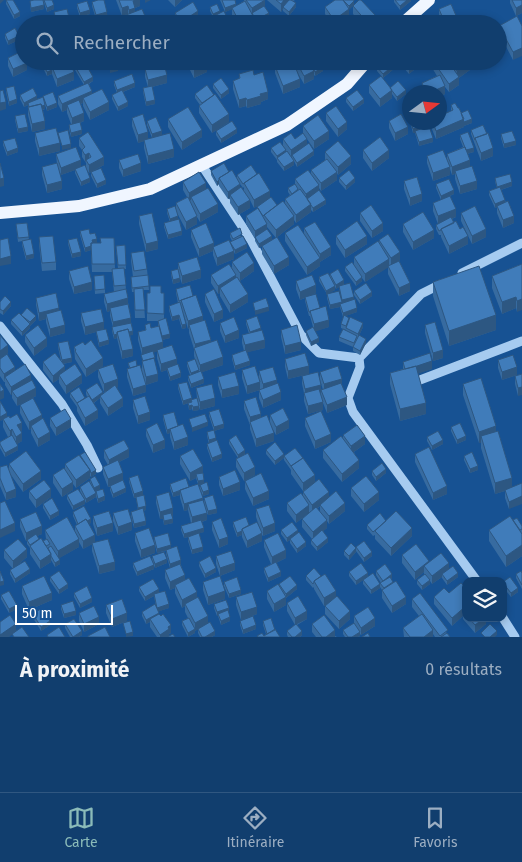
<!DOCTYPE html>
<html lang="fr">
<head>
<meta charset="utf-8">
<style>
  body { margin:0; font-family:"Fira Sans",sans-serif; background:#1e4976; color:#f1f3f6 }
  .controls { position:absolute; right:15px; bottom:15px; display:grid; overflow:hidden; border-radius:10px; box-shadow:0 2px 8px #0003 }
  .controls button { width:45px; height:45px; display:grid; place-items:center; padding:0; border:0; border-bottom:1px solid #305781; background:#113e6e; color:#f1f3f6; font:25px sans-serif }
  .compass { position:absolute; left:402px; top:85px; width:45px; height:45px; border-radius:50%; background:#113e6e; box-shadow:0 2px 8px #0003; rotate:75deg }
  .scale { position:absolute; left:15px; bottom:12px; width:98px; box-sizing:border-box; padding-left:5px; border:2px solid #fff; border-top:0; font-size:14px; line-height:18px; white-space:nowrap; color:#fff; -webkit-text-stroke:4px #175293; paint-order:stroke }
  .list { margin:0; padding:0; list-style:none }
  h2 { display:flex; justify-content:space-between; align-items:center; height:65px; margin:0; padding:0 20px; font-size:21px }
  h2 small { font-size:16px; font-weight:400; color:#9caec2 }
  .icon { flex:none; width:28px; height:28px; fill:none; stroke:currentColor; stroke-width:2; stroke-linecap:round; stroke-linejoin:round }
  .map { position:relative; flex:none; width:522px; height:637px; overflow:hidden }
  .search { position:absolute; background:#113e6e; box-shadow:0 2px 8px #0003; left:15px; right:15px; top:15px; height:55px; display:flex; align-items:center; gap:12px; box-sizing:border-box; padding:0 18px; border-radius:28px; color:#9caec2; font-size:19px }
  .sheet { height:155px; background:#113e6e }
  nav { display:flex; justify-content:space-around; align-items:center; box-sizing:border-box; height:70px; border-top:1px solid #305781; background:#113e6e; font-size:14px; color:#9caec2 }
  nav a { display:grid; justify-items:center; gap:2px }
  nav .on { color:#8bbbb9 }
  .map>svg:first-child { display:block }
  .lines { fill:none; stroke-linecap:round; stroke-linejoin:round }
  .minor { stroke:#a6cbf0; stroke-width:9 }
  .major { stroke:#f0f6ff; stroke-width:12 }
  .wall { fill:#376ba0; fill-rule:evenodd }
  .shaded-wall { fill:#2d5782 }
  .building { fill:#407cba; stroke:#2d5782 }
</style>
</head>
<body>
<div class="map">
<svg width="522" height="637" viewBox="0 0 522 637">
  <rect width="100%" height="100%" fill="#175293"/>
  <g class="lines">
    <path class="minor" d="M201,164L251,240L301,335L319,353L359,358L360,367L348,398L353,412L477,581
      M462,273L522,243
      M0,326L62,404L87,445L98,468
      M359,358L421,294L441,284
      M420,380L522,341
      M503,618L515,637"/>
    <path class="major" d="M402,24L429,0
      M0,213L79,206L150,189L287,125L347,84L367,61"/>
  </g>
  <path class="wall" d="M6,0L20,16L14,19L6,4Z
    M34,0H52L54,9L47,12L44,3V9L31,12L30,1Z
    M116,0H140V6L135,8V12L147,24H127L126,15H128V14L122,16Z
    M168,0H182L175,7Z
    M220,0H235L236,6L244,1V0H265V7L269,17L257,24H256L253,19V24H237L232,16V9L225,12Z
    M267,0H295L293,1L296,7L289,16L283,11V9L281,12Z
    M335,0L354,4L375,23L374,24H362L353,14V6L349,9V17L346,20L350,24H332L325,14V7Z
    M394,0H411V1L400,10L394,2Z
    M510,0H522V13L516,16L510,3Z
    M92,2L107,15L111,24H99L98,18L96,19L92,6Z
    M77,4L90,14L80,17L77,8Z
    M210,7L220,13L228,24H211L210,18L213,17L210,11Z
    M439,9L457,24H442L439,17Z
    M175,13L198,19L195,21L206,24H192V23L190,24H177L175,21Z
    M499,26H522L513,60L499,33Z
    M5,34L19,40L8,45L5,38Z
    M24,39V61L27,70L13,77L8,66V58L20,52L17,48V44Z
    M43,61H53L74,80L57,87L52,74L47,76L44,70V66L46,65Z
    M71,61H83L93,81L89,84L92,94L109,110L90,120L83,106V103L81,104L84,121L80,123L82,134L71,137L69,129V125L71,124L67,113V110L62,112L58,104V96L84,85L75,70V67L74,68Z
    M187,61H223V64L208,69L207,65V72L194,78L187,64Z
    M293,61H319L323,71L315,76L314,75V79L304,84L295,68L300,87L283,94L275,73V66Z
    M398,61H419V66L409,74Z
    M428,61H478V64L459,78V85L449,92L445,87V94L440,97V92H422V83L437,76L431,66V64H430Z
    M377,67L395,68L383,78L377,71Z
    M145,69L167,83L152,87L155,104L146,106L143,92V88L148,87L145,77Z
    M239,74L254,75L268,99L261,102V104L247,108L246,106L239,108L233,89V81L239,79Z
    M114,81L135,87L123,92L128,106L118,111L112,99V95L117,93L114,85Z
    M213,84L229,93L221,99L213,88Z
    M369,85L390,88L406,94L397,101L392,94V98L380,107L369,93Z
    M6,88L17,103L9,106L6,92Z
    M195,94L229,122L212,133L199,113V106L200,105L195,98Z
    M20,95L37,99L43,97L57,107L47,111L45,105V109L43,110L45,129L32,132L28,115V105L24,107L20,99Z
    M346,98L364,103L353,111L346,102Z
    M410,104V121H409L405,110V106Z
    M451,105L458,108L461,112L472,123L464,126V125V127L436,139L431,127V122H440L451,111Z
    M326,113L347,129L338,137L326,121Z
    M15,116L28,131L18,133L15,120Z
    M132,118L148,139L152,138L147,125V121L162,135L157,137L174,157L148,164L144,148V141L138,143L132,126Z
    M168,119L202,137L182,150L168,127Z
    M389,121L408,134L395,141L389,128Z
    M410,122H428L433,142L419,146L415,133H413Z
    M303,126L329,139L314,149L307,139V144L314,155L297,167L294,161V165L284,171L277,162V159V160L271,152V148L283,146V139H295L303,133Z
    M471,130L493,156L481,161L471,134Z
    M216,131L237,133L221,143L216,135Z
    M35,133L60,151L39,156L35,141Z
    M501,134L516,145L504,148L501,138Z
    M460,135L474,152L467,154L470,167L477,189L460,194L455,179V174L452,175L450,169V175L433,181L427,163V156L447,159V154L463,147L460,139Z
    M79,138L104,165L89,173L86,168L90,182L81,186L75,173V170L61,175L58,168L62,189L47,193L42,175V167L57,164L56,154L81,167H86V163L82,157V150L79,146Z
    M3,141L18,152L7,156L3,145Z
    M363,150L389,158L372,171L363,158Z
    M325,152L351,164L338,175L337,173V180L321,191L319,188V191L326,204L313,212L311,210V212L296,223L294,220V224L276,238L289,265L274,274L262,254V246L259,248L255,241V239L246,224V216L257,209V207L264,202L254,208L250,200V208L238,215L230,203V198L228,199L219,186V184L217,186L211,175V171L229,172L237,178V175L270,198L277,206L285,204V199L290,195L288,192V188L295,184V179L311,175V170L325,160ZM240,184L243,188L244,187V190L240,188ZM267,227L276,238L272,240L267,229Z
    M119,160L141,171L123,177L119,168Z
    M91,172L106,184L97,188L91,176Z
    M339,178L355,182L346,190L339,182Z
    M495,178L512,186L501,190L514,223L503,228L497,213V207L495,208L489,195V191L497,188L495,182Z
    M404,181L422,201L410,206L404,189Z
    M183,182L206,189L218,212L200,222L197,217V224L186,230L177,213L182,235L168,239L164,227V223L170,222L167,213V209H176V203L187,197L183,190Z
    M436,184L454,194L450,196L456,217L452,219L468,244L449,254L441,237V235H439L436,229V225L438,224L433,211V203L441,200L436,188Z
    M360,213L383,231L372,238L360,221Z
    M461,213L486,237L472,244L461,221Z
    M139,216L158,249L146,252L139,224Z
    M27,223L29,240L34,258L26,260L22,245V241L18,242L16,224Z
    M403,224L434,238L413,250L403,232Z
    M304,228L331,255L320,262V266L307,275L285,241V233L304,234Z
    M191,230L214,247L230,243L232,241L230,237V233L242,236L247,248L235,254L234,252V259L217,266L213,255V251L199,257L191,237Z
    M80,231L90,234L97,243H101L114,238L115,269H118L116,246L125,245L126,269H124L126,289L133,335H130L133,356L122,359L117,338L114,339L112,331V327H113L110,316V311L107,312L104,302V294L114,292L112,272H92L91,250L85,252L80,235Z
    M336,236L367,244L345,258L336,244Z
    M39,237L56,262V270L42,271L39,245Z
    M68,240L81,256L72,258L68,244Z
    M379,240L400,260L398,261L410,291L399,296L388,274V267L365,282L362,278V281L356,286L345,271V267L354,265V257L379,243Z
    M131,253L147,269L149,290H143L145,318H135L134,292H132L131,281V277H133L131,261Z
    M232,262L254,271L240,281L248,302L230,313L220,296V293L218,294L211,283V275L232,269Z
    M178,263L201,278L182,284L180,278V282L173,284L171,275V271L178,270Z
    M522,264L517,312L516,308L502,314L492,288V276Z
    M69,271L92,290L74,294L69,279Z
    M330,274L344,284L354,300L357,312L345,316L349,320L363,327L358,338H357V340L366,343L360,355L353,351V347L339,341V337L346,331V330L341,328V324L344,316L343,317L340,307L330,309L327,298V294L319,281V277L330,276ZM335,287L336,289L339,287L342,304L329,293L335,290Z
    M94,276L105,289V293L95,294Z
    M296,281L316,293L311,295L320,308L329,327L315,331L319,342L311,346L306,335V331L313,327L310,316H309L305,301V298L300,300L296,289Z
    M433,282L496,330L449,346L433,296Z
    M176,289L193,296L211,342L223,365L202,372L204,383L191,388L188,380V376L190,375L187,366V362L199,372L194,356V349L189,333V328L188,329L183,312L186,328L182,329L179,319L172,321L169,310V306L178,303L176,293Z
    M354,291L372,296L360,304L354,295Z
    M147,293H164V319L170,338L162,340L163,348L177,364L181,377L170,381L167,370L161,372L157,358V351L153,352L158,381L146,385V392L133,396L127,377V369L129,368L128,363L137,366L142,369V355L138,340V332L145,330V325L151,328L158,326V321H147Z
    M205,294L223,318L214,322L205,302Z
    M36,298L59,310L65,333L50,337L46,322V319L39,321L36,305Z
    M0,302L11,306L3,315L0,313Z
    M81,313L104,329L109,344L99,347L96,332L85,335L81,321Z
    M21,315L36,320L30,326V328L22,336L11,324V320Z
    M246,320L261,330L265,348L247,352L250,365L235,370L232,359V355L244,351L242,343V335L249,334L246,324Z
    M220,323L239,338L225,343L220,331Z
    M425,325L443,358L433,361L425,333Z
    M281,330L301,350L285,354L281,337Z
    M0,335L8,353L1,359L15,370L31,380L36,396L17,406L12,398V395H11L5,385V382H4L0,376Z
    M25,335L47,346L34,356L25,342Z
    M58,343L72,362L63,364L65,371L82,383L66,394L59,383V379L53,383L43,370V362L61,361L58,347Z
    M85,345L103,366L100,368L118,387L116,388L123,406L108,416L100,403V398L94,403L98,418L85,426L77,411V407L70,397V393L85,398L87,397L86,394V390L103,393L106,391L104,392L98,377V369L86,377L75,359L74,347Z
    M285,359L309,374L288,379L285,367Z
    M498,360L517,375L502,380L498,368Z
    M403,362L432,369L418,373L426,414L400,421L390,384V373L403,369Z
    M242,370L259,377V371L277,383L281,400L263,408L259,398V390H260L247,394L242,378Z
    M320,372L342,386L347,405L327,413L323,403V410L308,414L304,401V393L302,384V376L321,390H323L320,380Z
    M522,374L518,396L515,384V376Z
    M218,377L239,394L222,398L218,385Z
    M178,384L192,400L197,398L196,388L215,406L200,410L199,407V410L193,411L192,409L189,410L188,403L191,402L183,405L178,388Z
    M463,384L496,432L512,478L509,509L505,498V491L495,494L481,448V443H479L463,395Z
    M133,400L150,420L138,424L133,408Z
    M244,401L261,417L270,422V415L289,428L276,435L270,424L274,441L256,447L250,429V425L244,409Z
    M20,405L42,419L50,440L38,447L31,433V429L29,430L20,413Z
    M209,412L224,428L214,431L209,416Z
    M163,415L178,426L188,445L174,450L170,437V433L167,434L163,419Z
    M7,417L22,431H21L22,441L17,444L18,450L5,457L0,448V442L8,437L3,427V420L0,421Z
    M50,418L71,427L56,436L50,426Z
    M305,418L331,442L315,449L305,426Z
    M451,427L466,440L457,444L451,431Z
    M146,429L165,448L153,453L146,436Z
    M207,432L216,441L222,458L212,462L207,448V444H209L207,436Z
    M343,435L365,444L354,452L359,468L342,482L323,458V450L343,438Z
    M427,437L443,444L432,450L427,441Z
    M229,440L245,454L255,475L244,481L236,467V459L238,458L229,444Z
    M104,450L129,457L119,462L126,492L113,498L110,490V487H108L103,474V467L108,465L104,458Z
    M266,450L284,456L303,459L315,482L329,497L345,511L329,524L327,521V528L323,531L328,542L317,551L311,544V540L312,539L302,527V519L309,513L296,523L287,511V503L303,495V491L291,474V470L284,460V458L275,465L266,454ZM320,506V512L317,509Z
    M415,454L447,494L433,500L415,462Z
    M180,456L203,473L204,483L209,494L203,496L200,489V485L201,484L199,485L203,500L204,502V498L217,513L208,515L207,513V520L202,522L204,532L199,533L203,551L192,554L188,541V537L184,538L181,530V526L191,523L188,510L184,511L180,498V495L173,497L170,488V484L189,487L198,484L196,478L190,481L180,464Z
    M464,456L478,470L470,473L464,460Z
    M9,464L41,479L23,492L11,475L16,497L6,500L0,486V467L9,469Z
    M65,464L96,474L91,477L90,476V478L76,488L73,484V490L62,497L53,483V475L65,470Z
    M372,471L386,473L376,481L372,475Z
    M219,477L240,490L223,496L219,485Z
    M129,478L143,495L146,510L143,511L146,525L134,528L131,516V512L138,510L136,498H134L129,482Z
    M90,479L100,489L95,491L105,500L98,503L96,496V497L86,503L80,491V487L90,482Z
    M245,481L269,499L253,506L245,489Z
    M351,488L379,500L364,512L351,496Z
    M29,491L51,497L36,508L29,498Z
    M67,495L85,504L73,510L67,499Z
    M156,496L173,516H172L173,523L164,525L163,519H160L156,503Z
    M43,504L59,515L50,520L43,508Z
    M256,509L275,531L263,536L262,535V541L247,548L242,537V535L237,537L233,526V522L249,525L260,529L256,517Z
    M73,512L91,523L88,524L95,543L115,570L99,574L92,551V544L83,549L79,542V547L59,558L60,564L55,567L51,560V562L40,569L30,554V548L27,544V541H26L20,527V519L42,534L37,536L39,539L43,541L46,539L45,530L75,531V526L77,525L73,516Z
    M113,513L132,530L118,535L113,521Z
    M93,516L113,531L97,536L93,524Z
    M513,520L522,526V556L506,567L489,541V530Z
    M386,521L412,536L391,556L375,539V535L373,536L367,529V525Z
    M212,522L228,544L219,548L212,530Z
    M281,530L298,533L306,546L297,553L290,543V540L287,542L281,534Z
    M135,533L154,541V537L171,548L181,564V565L185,580L197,598L208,623L215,635L212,637H200L198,633V629L195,631V630V633L188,637L182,625V621L188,618L185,612V606L182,608L175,593V588L170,590L165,578V570L174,566L170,568L166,554V551L157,553L155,545V553L141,558L135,541Z
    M264,540L286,558L276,563L281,576L268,582L264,572V568L271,564L264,547Z
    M356,547L372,556L364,562L356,551Z
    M4,550L27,557L13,569L4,558Z
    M344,551L356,552L349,560L344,555Z
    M402,555L449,569L458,577L447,585L442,578V577L432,584L430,581V584L422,590L417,584V580L424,575V572L415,580L402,563Z
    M152,556L167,563L155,568L152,560Z
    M216,556L235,570L220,576L216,564Z
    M199,562L216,572L205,578L199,566Z
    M133,563L154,569L137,576L133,567Z
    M10,570L30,573L15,583L10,574Z
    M376,571L392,578L391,579L406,604L392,613L382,598V590L380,587V583H381L376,575Z
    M349,572L368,576L380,588L371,594L363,584V580L356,585L349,576Z
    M522,573V589L516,578V574Z
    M306,576L321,577L350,619L339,629L325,614V606L326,605L324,606L314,589V587L313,588L306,580Z
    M50,577L68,588L59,594L50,581Z
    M203,582L225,599L208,605L203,590Z
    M224,582L241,594L229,598L224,586Z
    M503,582L518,592L511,597L503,587Z
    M279,584L297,589L286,598L285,596L286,605L274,612L267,599V591L279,586Z
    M22,586L52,600L29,610L22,594Z
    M139,587L159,593L169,608L159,611V615L171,633L169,634V636L175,637H157L150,627V622L146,624L142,616V612L156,607L154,596L145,601L139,591Z
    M466,588V618H486V624L475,633L463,619V616L452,626L434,604V597L449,593Z
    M74,593L92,602L80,608L74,597Z
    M1,595L17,609L9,613L1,599Z
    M236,597L257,614L241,620L236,605Z
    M412,599L448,634L450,637H435L433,634V637H404L403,628L419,616L412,607Z
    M287,603L307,619L297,625L302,635L300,637H288L287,635V631L295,625L287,611Z
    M214,604L229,612H228L230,621L221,625L218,616H217L214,608Z
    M61,605L76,615L64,618L61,609Z
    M106,605L127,621L112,627L106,613Z
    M79,613L99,624L84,632L79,621Z
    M33,614L50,625L41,631L33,618Z
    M354,616L375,626L361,635L360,634V636L358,637H345L343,634V630L354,624Z
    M240,621L256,629L243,634L240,625Z
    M263,621L275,630L280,637H257V636H264L266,634L263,625Z
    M65,624L82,635L79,637H70L65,628Z
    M312,624L337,637H316L312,632Z"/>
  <path class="shaded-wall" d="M0,0H4L0,4Z
    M136,0H140V6L135,8V16L129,18V10L133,1Z
    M145,0H151L145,3Z
    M175,0H182L175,7Z
    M265,0V8L252,16V8Z
    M284,0H289L281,12V4Z
    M407,0H411V1L400,10V6Z
    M354,1V5L349,10V6Z
    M296,3V7L289,16V12Z
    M236,4V8L225,12V8Z
    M44,5V9L31,12V8Z
    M54,5V9L47,12V8Z
    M522,5V13L516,16V8Z
    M128,6V14L122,16V8Z
    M349,9V17L340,24H334V20Z
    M90,10V14L80,17V13Z
    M198,11V19L190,24H181V22Z
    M220,11V15L213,18V14Z
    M20,12V16L14,19V15Z
    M107,12V16L96,19V15Z
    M269,13V17L256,24V20Z
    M375,15V23L374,24H367V22Z
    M253,16V24H240V23Z
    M457,18V24H445V23Z
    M228,20V24H222Z
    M147,21V24H139Z
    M19,36V40L8,45V41Z
    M522,48V56L513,60V52Z
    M46,61H53L46,66Z
    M79,61H83L75,66L74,68V64Z
    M208,61H223V64L208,69Z
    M416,61H419V66L409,74V66Z
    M471,61H478V64L459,78V85L449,92V84L457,78V71Z
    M27,63V70L13,77V69Z
    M207,64V72L194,78V70Z
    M395,64V68L383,78V74Z
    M118,67V71L110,73V69Z
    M323,67V71L315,76V72Z
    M52,70V74L47,76V72Z
    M314,71V79L304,84V76Z
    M74,72V80L57,87V79Z
    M167,75V83L148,88V80Z
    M93,77V81L84,86V82Z
    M300,79V87L283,94V86Z
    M135,83V87L117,94V90Z
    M445,86V94L440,97V92H431Z
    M229,89V93L221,99V95Z
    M392,90V98L380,107V99Z
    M406,90V94L397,101V97Z
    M92,91V99L83,98V103L68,109L67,105V110L62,112V104Z
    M268,92V99L261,102V104L247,108V100L260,94Z
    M37,96V100L24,107V103Z
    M246,98V106L239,108V100Z
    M17,99V103L9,106V102Z
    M364,99V103L353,111V107Z
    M155,100V104L146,106V102Z
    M6,102V109L0,111V103Z
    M109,102V110L90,120V112Z
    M128,102V106L118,111V107Z
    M57,103V107L47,111V107Z
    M45,105V109L35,112V108Z
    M84,113V121L72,126V118Z
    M229,114V122L212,133V125Z
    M464,119V127L436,139V131Z
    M472,119V123L464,126V122Z
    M45,121V129L32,132V124Z
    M347,122V129L338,137V129Z
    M428,124V128L415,131V133H413V129Z
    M28,127V131L18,133V129Z
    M408,127V134L395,141V133Z
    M237,129V133L221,143V139Z
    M82,130V134L71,137V133Z
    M202,130V137L182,150V142Z
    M162,131V135L152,138V134Z
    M329,131V139L314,149V141Z
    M148,132V140L138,143V135Z
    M433,138V142L419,146V142Z
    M307,139V147L292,155L291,158V150Z
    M516,141V145L504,148V144Z
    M60,143V151L39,156V148Z
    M71,144V148L62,150V146Z
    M18,148V152L7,156V152Z
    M474,148V152L466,154V150Z
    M493,148V156L481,161V153Z
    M174,149V157L148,164V156Z
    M286,150V154L277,158V160V156Z
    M389,150V158L372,171V163Z
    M314,151V155L297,167V163Z
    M89,153V161L86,160L85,163V155Z
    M351,156V164L338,175V167Z
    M104,157V165L89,173V165Z
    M81,160V168L61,175V168Z
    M470,160V168L455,171V174L452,175V167Z
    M294,161V165L284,171V167Z
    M141,163V171L123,177V170Z
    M450,167V175L433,181V173Z
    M337,172V180L321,191V183Z
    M4,178V186L0,187V179Z
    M90,178V182L81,186V182Z
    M355,178V182L346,190V186Z
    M106,180V184L97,188V184Z
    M219,180V184L217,186V182Z
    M62,181V189L47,193V185Z
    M477,181V189L460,194V186Z
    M512,182V186L497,191V187Z
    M206,183V191L191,197V200L189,201V193Z
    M240,184V192L230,195V198L228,199V192Z
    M319,185V193L306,202V194Z
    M454,190V194L441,200V196Z
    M270,191V199L254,208V200Z
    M422,194V201L410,206V198Z
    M250,200V208L238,215V207Z
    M326,200V204L313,212V208Z
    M505,200V204L497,206V207L495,208V204Z
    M218,204V212L200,222V214Z
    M311,204V212L296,223V215Z
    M456,209V217L438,224V216Z
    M178,216V220L170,223V219Z
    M197,216V224L186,230V222Z
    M294,216V224L276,238V230Z
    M514,216V223L503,228V220Z
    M383,223V231L372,238V231Z
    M267,224V231L255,239V231Z
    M486,229V237L472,244V236Z
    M434,230V238L413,250V242Z
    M182,231V235L168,239V235Z
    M272,236V240L259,248V244Z
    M367,236V244L345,258V250Z
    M468,236V244L449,254V246Z
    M97,239V243L92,244V240Z
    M158,241V249L146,252V244Z
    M214,243V249L213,247V251L199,257V249Z
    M247,244V248L235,254V250Z
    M91,246V250L85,252V248Z
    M331,247V255L320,262V266L307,275V267L320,258V254Z
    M234,251V259L217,266V258Z
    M81,252V256L72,258V254Z
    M400,252V260L391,266V258Z
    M34,254V258L26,260V256Z
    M11,256V264L0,266V259Z
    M289,257V265L274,274V266Z
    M389,259V267L365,282V274Z
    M254,263V271L240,281V273Z
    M201,270V278L182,284V276Z
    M236,275V283L220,288V293L218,294V286Z
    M362,277V281L356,286V282Z
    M180,278V282L173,284V280Z
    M344,280V284L336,289V285Z
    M92,282V290L74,294V287Z
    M410,283V291L399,296V288Z
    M316,285V293L300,300V292Z
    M335,286V290L326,295V291Z
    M372,292V296L360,304V300Z
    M248,294V302L230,313V305Z
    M354,297V301L342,304V300Z
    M516,297V308L502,314V302Z
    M128,298V306L110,308V311L107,312V304Z
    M522,299V310L517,312V301Z
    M11,302V306L3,315V311Z
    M342,302V306L340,304V307L330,309V305Z
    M269,307V311L255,315V311Z
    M59,308V316L46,314V319L39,321V313Z
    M357,308V312L343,317V313Z
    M223,310V318L214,322V314Z
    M179,315V319L172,321V317Z
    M496,315V330L449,346V331Z
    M36,316V320L30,326V322Z
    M203,316V324L189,325V328L188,329V321Z
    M131,318V326L113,329V322Z
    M329,320V327L314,332V324Z
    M104,322V330L85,335V327Z
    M363,323V327L358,338V334Z
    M30,324V328L22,336V332Z
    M186,324V328L182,329V325Z
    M65,325V333L50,337V329Z
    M261,328V332L250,336V332Z
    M239,330V338L225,343V336Z
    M133,331V335L119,338L118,334Z
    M117,334V338L114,339V335Z
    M170,334V338L162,340V336Z
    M47,338V346L34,356V348Z
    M319,338V342L311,346V342Z
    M366,339V343L360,355V351Z
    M109,340V344L99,347V343Z
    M211,340V348L195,350V344Z
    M265,340V348L245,353V345Z
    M163,342V350L142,356V348Z
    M301,342V350L285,354V346Z
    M8,345V353L0,359V351Z
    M133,349V356L122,359V351Z
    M443,350V358L433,361V353Z
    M223,357V365L200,373V365Z
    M72,358V362L62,364V360Z
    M103,358V366L86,377V369Z
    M177,359V367L167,368V370L161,372V364Z
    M250,361V365L235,370V366Z
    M432,361V369L405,378V370Z
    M65,366V374L59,375V379L53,383V376Z
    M309,366V374L288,379V371Z
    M15,367V375L5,377L4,382V374Z
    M517,367V375L502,380V372Z
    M199,370V374L191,377V373Z
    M181,373V377L170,381V377Z
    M158,374V381L146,385V392L133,396V389L146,385V377Z
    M31,375V383L12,391V395H11V387Z
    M82,375V383L66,394V386Z
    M118,379V387L104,392V384Z
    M204,379V383L191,388V384Z
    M342,379V387L324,392V384Z
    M277,380V387L263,392V384Z
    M260,382V390L247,394V386Z
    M321,385V393L305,397V389Z
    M239,386V394L222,398V390Z
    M522,387V395L518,396V388Z
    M36,388V396L17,406V398Z
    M4,390V398L0,400V392Z
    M103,392V396H100V398L92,404V400Z
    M281,392V400L263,408V400Z
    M347,397V405L327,413V405Z
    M123,398V406L108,416V408Z
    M192,398V402L191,400V402L183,405V401Z
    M215,398V406L200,410V402Z
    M323,402V410L308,414V406Z
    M426,403V414L400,421V409Z
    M192,405V409L189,410V406Z
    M199,406V410L193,411V407Z
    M98,410V418L85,426V418Z
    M150,412V420L138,424V416Z
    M7,413V417L0,421V417Z
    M261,414V422H250V425V417Z
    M42,415V423L31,426V429L29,430V422Z
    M71,419V427L56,436V428Z
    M289,420V428L276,435V427Z
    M208,422V426L192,432V428Z
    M22,423V431L17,433V425Z
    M224,424V428L214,431V427Z
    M496,426V438L481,436V443H479V432Z
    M12,429V437L10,439V431Z
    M170,429V433L167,434V430Z
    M50,432V440L38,447V439Z
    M22,433V441L16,445V437Z
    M274,433V441L256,447V439Z
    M331,434V442L315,449V441Z
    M365,436V444L351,454V446Z
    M466,436V440L457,444V440Z
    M188,437V445L174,450V442Z
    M216,438V442L209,444V440Z
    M165,440V448L153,453V445Z
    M443,440V444L432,450V446Z
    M18,446V450L5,457V453Z
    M129,449V457L109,467V460Z
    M245,450V454L238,459V455Z
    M222,454V458L212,462V458Z
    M284,454V458L275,465V461Z
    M359,460V468L342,482V474Z
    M203,466V474H196V478L190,481V473Z
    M478,466V470L470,473V469Z
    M255,467V475L244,481V473Z
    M386,469V473L376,481V477Z
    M90,470V478L76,488V480Z
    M96,470V474L91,477V473Z
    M41,471V479L23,492V484Z
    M123,473V481L108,487V479Z
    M315,475V483L303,491V483Z
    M512,478V489L495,494V483Z
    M204,480V484L198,485V481Z
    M73,482V490L62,497V489Z
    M240,482V490L223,496V489Z
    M100,485V489L94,492V488Z
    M447,486V494L433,500V493Z
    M126,488V492L113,498V494Z
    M16,489V497L6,500V493Z
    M51,489V497L36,508V500Z
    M209,490V494L203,496V492Z
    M143,491V495L134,498V494Z
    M180,491V495L173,497V493Z
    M269,491V499L253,506V498Z
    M329,492V500L320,505V506L312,512V505Z
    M379,492V500L364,512V504Z
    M96,493V497L86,503V499Z
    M105,496V500L98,503V499Z
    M522,496V504L509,509V502Z
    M203,498V505L188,504V510L184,511V504Z
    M85,500V504L73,510V506Z
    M345,503V511L329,524V516Z
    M309,505V513L296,523V515Z
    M146,506V510L138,512V508Z
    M173,508V516L163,519V515V519H160V512Z
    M217,509V513L208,515V511Z
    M59,511V515L50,520V516Z
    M207,513V520L192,525V517Z
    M91,519V523L79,529V525Z
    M173,519V523L164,525V521Z
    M327,520V528L313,540V532Z
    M146,521V525L134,528V524Z
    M132,522V530L118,535V527Z
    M15,523V531L0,538V530Z
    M113,523V531L97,536V528Z
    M275,523V531L263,536V528Z
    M42,526V534L26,541V533Z
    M204,528V532L184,538V534Z
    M412,528V536L391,556V548Z
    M298,530V534L287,542V538Z
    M242,531V535L237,537V533Z
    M262,533V541L247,548V541Z
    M95,535V543L83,549V541Z
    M228,537V544L219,548V540Z
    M328,538V542L317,551V547Z
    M79,539V547L58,559V551Z
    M306,542V546L297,553V549Z
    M155,545V553L141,558V550Z
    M171,545V549L157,553V549Z
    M522,545V556L506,567V556Z
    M203,547V551L192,554V550Z
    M356,548V552L349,560V556Z
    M27,549V557L13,569V561Z
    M286,550V558L272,565V557Z
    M372,552V556L364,562V558Z
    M51,554V562L40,569V561Z
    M167,559V563L155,568V564Z
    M60,560V564L55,567V563Z
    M181,560V564L170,568V564Z
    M429,561V569L424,566V572L415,580V572Z
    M115,562V570L99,574V566Z
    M235,563V570L220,576V568Z
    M449,563V571L442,574V577L432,584V576Z
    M154,565V569L137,576V572Z
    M216,568V572L205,578V574Z
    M30,569V573L15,583V579Z
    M281,572V576L268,582V578Z
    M368,573V577L356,585V581Z
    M458,573V577L447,585V581Z
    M392,574V578L383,585V581Z
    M185,575V583L175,585V588L170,590V582Z
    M430,580V584L422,590V586Z
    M4,581V585L0,586V582Z
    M68,584V588L59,594V590Z
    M380,584V588L371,594V590Z
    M297,585V589L286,598V594Z
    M518,588V592L511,597V593Z
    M159,589V593L145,601V597Z
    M241,590V594L229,598V594Z
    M225,591V599L208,605V597Z
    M336,591V599L324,606V598Z
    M197,592V600L185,604V606L182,608V600Z
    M52,593V600L29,610V602Z
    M286,597V605L274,612V604Z
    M406,597V604L392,613V606Z
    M92,598V602L80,608V604Z
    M169,604V608L157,612V608Z
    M17,605V609L9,613V609Z
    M466,606V614L463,611V616L452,626V618Z
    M257,607V614L241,620V612Z
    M229,608V612L219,615L218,614V616H217V612Z
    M76,611V615L64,618V614Z
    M307,611V619L295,625V618Z
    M350,611V619L339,629V621Z
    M127,613V621L112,627V619Z
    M159,613V617L150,619V622L146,624V620Z
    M208,616V624L195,631V623Z
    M99,617V624L84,632V624Z
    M230,617V621L221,625V621Z
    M375,618V626L361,635V628Z
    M484,618H486V624L475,633V625Z
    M50,621V625L41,631V627Z
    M16,624V632L9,637H0V635Z
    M171,625V633L169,634V637H160V635Z
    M256,625V629L243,634V630Z
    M195,629V633L188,637V633Z
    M335,630V637H326Z
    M433,630V637H424Z
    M82,631V635L79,637H73Z
    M215,631V635L212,637H205Z
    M302,631V635L300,637H295Z
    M497,631V635L495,637H490Z
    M133,632V636L126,637V634Z
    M360,632V636L358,637H352Z"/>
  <path class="building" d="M6,0H13L20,12L14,15Z
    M34,0H43L44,5L31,8L30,1Z
    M44,0H52L54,5L47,8Z
    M98,0H104L107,12L96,15L92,2Z
    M119,0H136L133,1L135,8L129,10L128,6L122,8Z
    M222,0H235L236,4L225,8Z
    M246,0H265L252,8Z
    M276,0H284L281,4Z
    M289,0H291L296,3L289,12L283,7Z
    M335,0H343L349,9L334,20L325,7Z
    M343,0H354V1L349,6Z
    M359,0H361L375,15L367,22L353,6Z
    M395,0H407L400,6Z
    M512,0H522V5L516,8Z
    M87,1L90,10L80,13L77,4Z
    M245,1L253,16L240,23L232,8Z
    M193,2L198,11L181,22L175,13Z
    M217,4L220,11L213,14L210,7Z
    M451,4L457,18L445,23L439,9Z
    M264,6L269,13L256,20L252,13Z
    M67,9L70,22L63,24L61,21L57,24L54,12Z
    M142,9L147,21L139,24H130L126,15Z
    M224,11L228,20L222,24H213L210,18Z
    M108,15L111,24H100L98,18Z
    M517,16L522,26V48L513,52L499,26Z
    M203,17L206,24H192V22Z
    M344,17L350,24H335Z
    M173,20L175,24H167Z
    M15,28L19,36L8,41L5,34Z
    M24,39V53L17,44Z
    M22,51L24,55V61H27V63L13,69L8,58Z
    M53,61H59L60,63L52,67V70L47,72L44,66Z
    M65,61H69L74,72L57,79L52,67Z
    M84,61L93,77L84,82L75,66Z
    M108,61H117L118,67L110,69Z
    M190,61H206L207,64L194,70Z
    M287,61H293L300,79L283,86L275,66Z
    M296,61H309L314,71L304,76Z
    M309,61H319L323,67L315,72Z
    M383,61H393L395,64L383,74L377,67Z
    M405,61H416L409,66Z
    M433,61H448L459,77L449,84Z
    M450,61H471L457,71Z
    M164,64L167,75L148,80L145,69Z
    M253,70L254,75L263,72L268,92L260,94L261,96L247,100L246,98L239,100L233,81L240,78L239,74Z
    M132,74L135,83L117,90L114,81Z
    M440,75L445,86L431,92H426L422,83Z
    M381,76L392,90L380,99L369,85Z
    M221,78L229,89L221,95L213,84Z
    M398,81L406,90L397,97L390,88Z
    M88,83L92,91L62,104L58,96Z
    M207,85L214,95L202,103L195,94Z
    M14,86L17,99L9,102L6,88Z
    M152,86L155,100L146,102L143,88Z
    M33,88L37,96L24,103L20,95Z
    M102,89L109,102L90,112L83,98Z
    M3,90L6,102L0,103V91Z
    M122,90L128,102L118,107L112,95Z
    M357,90L364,99L353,107L346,98Z
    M53,92L57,103L47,107L43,96Z
    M215,94L229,114L212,125L199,106Z
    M43,97L45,105L42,106L41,104L29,107L28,103Z
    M79,100L84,113L72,118L67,105Z
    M455,103L458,108H459L464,119L436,131L433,122H440V116L453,110L451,105Z
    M41,104L45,121L32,124L28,107Z
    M410,104V117H409L405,106Z
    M336,106L347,122L338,129L326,113Z
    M188,107L202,130L182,142L168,119Z
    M468,110L472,119L464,122L461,113Z
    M25,114L28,127L18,129L15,116Z
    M143,114L148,132L138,135L132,118Z
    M401,114L408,127L395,133L389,121Z
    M318,115L329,131L314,141L303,126Z
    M156,117L162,131L152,134L147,121Z
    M232,121L237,129L221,139L216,131Z
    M80,122L82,130L71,133L69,125Z
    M411,122H428V124L413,129Z
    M483,125L487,134L475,138V140L471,130Z
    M429,126L433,138L419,142L415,131Z
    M56,128L60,143L39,148L35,133Z
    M68,130L71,144L62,146L58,133Z
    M512,131L516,141L504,144L501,134Z
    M88,132L104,157L89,165L86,160L91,157L89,153L85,155L82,150L85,147L79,138Z
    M468,132L474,148L466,150L460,135Z
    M170,133L174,149L148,156L144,140Z
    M291,133L295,139L303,133L307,139L291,150L283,139Z
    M488,133L493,148L481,153L475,138Z
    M380,137L389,150L372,163L363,150Z
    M15,138L18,148L7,152L3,141Z
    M338,141L351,156L338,167L325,152Z
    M280,142L286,150L277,156L271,148Z
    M309,143L314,151L297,163L292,155Z
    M76,147L81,160L61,168L56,154Z
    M465,147L470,160L452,167L447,154Z
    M443,150L450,167L433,173L427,156Z
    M287,151L294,161L284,167L277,158Z
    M138,154L141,163L123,170L119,160Z
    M327,159L337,172L321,183L311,170Z
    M0,163L4,178L0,179Z
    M57,163L62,181L47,185L42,167Z
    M224,163L229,172L219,178V180L217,182L211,171Z
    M85,165L90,178L81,182L75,169Z
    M251,165L257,174L243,184L237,175Z
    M472,166L477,181L460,186L455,171Z
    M101,168L106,180L97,184L91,172Z
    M232,170L240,184L228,192L219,178Z
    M308,170L319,185L306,194L295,179Z
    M349,170L355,178L346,186L339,178Z
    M199,172L206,183L189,193L183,182Z
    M259,173L270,191L254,200L244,183Z
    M510,174L512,182L497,187L495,178Z
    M417,177L422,194L410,198L404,181Z
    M449,179L454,190L441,196L436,184Z
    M295,184L298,189L292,194L288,188Z
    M241,187L250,200L238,207L230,195Z
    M500,187L505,200L495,204L489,191Z
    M208,188L218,204L200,214L191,197Z
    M300,189L311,204L296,215L285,199Z
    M319,190L326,200L313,208L307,199Z
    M450,196L456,209L438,216L433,203Z
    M188,197L197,216L186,222L176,203Z
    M271,197L277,205L263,216L257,207Z
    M283,201L294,216L276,230L264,215Z
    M508,201L514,216L503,220L497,206Z
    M371,205L383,223L372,231L360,213Z
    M175,206L178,216L170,219L167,209Z
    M475,206L486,229L472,236L461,213Z
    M258,208L267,224L255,231L246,216Z
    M423,212L434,230L413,242L403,224Z
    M152,213L158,241L146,244L139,216Z
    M451,217L454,223L441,229V230L439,231L436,225Z
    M179,219L182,231L168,235L164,223Z
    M357,221L367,236L345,250L336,236Z
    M456,221L460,229L463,227L468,236L449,246L441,229Z
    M315,222L331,247L320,254L304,228Z
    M27,223L29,237L18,238L16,224Z
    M206,223L214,243L199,249L191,230Z
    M298,225L320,258L307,267L285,233Z
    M240,228L242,234L233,239L230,233Z
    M89,229L90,234L95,233L97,239L92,240L93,243H91V246L85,248L80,231Z
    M267,229L272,236L259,244L255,237Z
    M388,234L400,252L391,258L379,240Z
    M53,236L56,262L42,263L39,237Z
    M243,236L247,244L235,250L230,242Z
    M277,237L289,257L274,266L262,246Z
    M8,238L11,256L0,259V240Z
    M77,238L81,252L72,254L68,240Z
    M100,238H114L115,264H92L91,243H101Z
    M31,239L34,254L26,256L22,241Z
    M229,240L234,251L217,258L213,247Z
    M378,241L389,259L365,274L354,257Z
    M125,245L126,265H118L116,246Z
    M144,251L147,269L134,271L131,253Z
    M247,252L254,263L240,273L232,262Z
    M197,257L201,270L182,276L178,263Z
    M399,261L410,283L399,288L388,266Z
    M352,262L362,277L356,282L345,267Z
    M229,264L236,275L218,286L211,275Z
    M522,264V299L517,301L516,297L502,302L492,276Z
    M88,266L92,282L74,287L69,271Z
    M479,266L496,315L449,331L433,282Z
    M124,268L126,285L114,286L112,269Z
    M178,269L180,278L173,280L171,271Z
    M338,269L344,280L336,285L330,274Z
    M328,273L335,286L326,291L319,277Z
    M104,275L105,289L95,290L94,276Z
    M148,275L149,286L132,288L131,277Z
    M312,275L316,285L300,292L296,281Z
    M237,277L248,294L230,305L220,288Z
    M350,283L354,297L342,300L339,286Z
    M366,283L372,292L360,300L354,291Z
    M190,285L193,296L179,301L176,289Z
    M150,286H161V293H164V314L147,313V293H150Z
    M143,288L145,310H135L134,289Z
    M126,289L128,298L107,304L104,294Z
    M214,289L223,310L214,314L205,294Z
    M339,291L342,302L330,305L327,294Z
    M56,293L59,308L39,313L36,298Z
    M316,294L320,308L310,311L311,312H309L305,297Z
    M196,295L203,316L188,321L181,300Z
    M5,296L11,302L3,311L0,309V302Z
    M266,298L269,307L255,311L253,303Z
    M355,299L357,308L343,313L340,304Z
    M180,302L186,324L182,325L179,315L172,317L169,306Z
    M128,304L131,318L113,322L110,308Z
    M326,306L329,320L314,324L310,311Z
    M27,308L36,316L30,322L21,315Z
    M101,309L104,322L85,327L81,313Z
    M61,310L65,325L50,329L46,314Z
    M19,313L30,324L22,332L11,320Z
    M344,315L349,318L346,326L341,324Z
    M257,316L261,328L250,332L246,320Z
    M234,317L239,330L225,336L220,323Z
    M350,317L363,323L358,334L346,328Z
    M166,318L170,334L162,336L158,321Z
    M205,320L211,340L195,344L189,325Z
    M435,322L443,350L433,353L425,325Z
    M131,323L133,331L129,332L128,329L117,332V334L114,335L112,327Z
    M150,323L151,328L159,326L163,342L142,348L138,332L146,330L145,325Z
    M38,325L47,338L34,348L25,335Z
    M297,325L301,342L285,346L281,330Z
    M313,327L319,338L311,342L306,331Z
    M106,329L109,340L99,343L96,331Z
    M128,329L133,349L122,351L117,332Z
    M343,329L357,336L354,343L339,337Z
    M262,330L265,340L245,345L242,335Z
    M0,335L8,345L0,351Z
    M359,335L366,339L360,351L353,347Z
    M91,340L103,358L86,369L75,351L76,350L74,347L83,342L85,345Z
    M217,340L223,357L200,365L194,348Z
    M68,341L72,358L62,360L58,343Z
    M172,345L177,359L161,364L157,350Z
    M246,350L250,361L235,366L232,355Z
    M153,351L155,358H154L143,361L141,355Z
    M55,353L65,366L53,376L43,362Z
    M305,353L309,366L288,371L285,359Z
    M430,353L432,361L417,366L405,369L403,362Z
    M7,354L15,367L4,374L0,368V359Z
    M513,355L517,367L502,372L498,360Z
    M154,358L158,374L146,377L142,361Z
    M195,359L199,370L191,373L187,362Z
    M136,360L137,366L130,368L128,363Z
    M25,364L31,375L11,387L5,377Z
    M75,364L82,375L66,386L59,375Z
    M113,364L118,379L104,384L98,369Z
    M178,364L181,373L170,377L167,368Z
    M140,365L146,385L133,389L127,369Z
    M255,366L260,382L247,386L242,370Z
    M338,366L342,379L324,384L320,372Z
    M416,366L426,403L400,409L390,373Z
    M273,367L277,380L263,384L259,371Z
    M201,371L204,379L191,384L188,376Z
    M235,372L239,386L222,390L218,377Z
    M318,372L321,385L305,389L302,376Z
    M522,374V387L518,388L515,376Z
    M481,378L496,426L479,432L463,384Z
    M32,380L36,388L17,398L12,391Z
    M187,382L192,398L183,401L178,384Z
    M97,383L103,392L92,400L86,390Z
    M278,383L281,392L263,400L259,390Z
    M341,383L347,397L327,405L321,390Z
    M0,384L4,390L0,392Z
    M212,384L215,398L200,402L196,388Z
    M115,385L123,398L108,408L100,396Z
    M79,387L85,398L77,403L70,393Z
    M319,389L323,402L308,406L304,393Z
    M89,396L98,410L85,418L77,403Z
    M145,396L150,412L138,416L133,400Z
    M256,397L261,414L250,417L244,401Z
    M33,398L42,415L29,422L20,405Z
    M197,398L199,406L193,407L192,405L189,406L188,403L192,402L191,400Z
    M0,401L7,413L0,417Z
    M283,408L289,420L276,427L270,415Z
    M65,409L71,419L56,428L50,418Z
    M219,409L224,424L214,427L209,412Z
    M321,411L331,434L315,441L305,418Z
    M174,412L178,426L167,430L163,415Z
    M17,414L22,423L17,425L22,433L16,437L12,429L10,431L3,419L9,416L10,418Z
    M205,414L208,422L192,428L189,419Z
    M267,415L274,433L256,439L250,422Z
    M43,418L50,432L38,439L31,426Z
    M157,423L165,440L153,445L146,429Z
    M460,423L466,436L457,440L451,427Z
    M183,424L188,437L174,442L170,429Z
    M357,425L365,436L351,446L343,435Z
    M214,430L216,438L209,440L207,432Z
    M438,431L443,440L432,446L427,437Z
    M498,431L512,478L495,483L481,436Z
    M12,435L18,446L5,453L0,444V442Z
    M236,435L245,450L238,455L229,440Z
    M341,436L359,460L342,474L323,450Z
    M124,440L129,449L109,460L104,450Z
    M217,440L222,454L212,458L207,444Z
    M275,442L284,454L275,461L266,450Z
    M429,447L447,486L433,493L415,454Z
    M295,448L303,458L291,466L284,456Z
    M193,449L203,466L190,473L180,456Z
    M26,451L41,471L23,484L9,464Z
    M85,452L96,470L91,473L90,470L80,455Z
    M472,452L478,466L470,469L464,456Z
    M248,453L255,467L244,473L236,459Z
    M79,455L90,470L76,480L65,464Z
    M303,458L315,475L303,483L291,466Z
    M118,460L123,473L108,479L103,467Z
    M382,463L386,469L376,477L372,471Z
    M7,465L16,489L6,493L0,478V467Z
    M64,468L73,482L62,489L53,475Z
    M235,470L240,482L223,489L219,477Z
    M203,473L204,480L198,481L196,474Z
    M261,473L269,491L253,498L245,481Z
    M138,475L143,491L134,494L129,478Z
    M95,476L100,485L94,488L90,479Z
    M366,476L379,492L364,504L351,488Z
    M186,478L189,487L173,493L170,484Z
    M319,479L329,492L312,505L303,492Z
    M44,480L51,489L36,500L29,491Z
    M123,480L126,488L113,494L110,486Z
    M89,481L96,493L86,499L80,487Z
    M207,482L209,490L203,492L200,485Z
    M522,483V496L509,502L505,490Z
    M198,484L203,498L184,504L180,490Z
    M78,489L85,500L73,506L67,495Z
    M103,489L105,496L98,499L96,491Z
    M336,491L345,503L329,516L320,505Z
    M169,492L173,508L160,512L156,496Z
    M301,493L309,505L296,515L287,503Z
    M144,495L146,506L138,508L136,497Z
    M213,495L217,509L208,511L204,498Z
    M52,498L59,511L50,516L43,504Z
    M203,500L207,513L192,517L188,504Z
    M5,501L15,523L0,530V503Z
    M269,505L275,523L263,528L256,509Z
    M84,506L91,519L87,521L86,519L78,524L73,512Z
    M316,507L327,520L313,532L302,519Z
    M143,508L146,521L134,524L131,512Z
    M128,509L132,522L118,527L113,513Z
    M109,511L113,523L97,528L93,516Z
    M396,511L412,528L391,548L375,531Z
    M36,512L42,526L26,533L20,519Z
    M171,513L173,519L164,521L163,515Z
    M380,513L386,521L373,532L367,525Z
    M510,516L522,534V545L506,556L489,530Z
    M67,517L79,539L58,551L45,530Z
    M246,517L249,525L242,529V531L237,533L233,522Z
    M221,518L228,537L219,540L212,522Z
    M517,518L522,526V529L520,530L513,520Z
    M86,519L95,535L83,541L75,526Z
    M201,520L204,528L184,534L181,526Z
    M257,522L262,533L247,541L242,529Z
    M292,522L298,530L287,538L281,530Z
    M149,528L155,545L141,550L135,533Z
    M322,530L328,538L317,547L311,540Z
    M299,532L306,542L297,549L290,539Z
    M168,533L171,545L157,549L154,537Z
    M199,533L203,547L192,550L188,537Z
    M278,533L286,550L272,557L264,540Z
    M36,534L39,539L30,545L27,540Z
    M41,538L51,554L40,561L30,546Z
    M18,539L27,549L13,561L4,550Z
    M47,539L50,544L46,546L43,541Z
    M108,539L115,562L99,566L92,543Z
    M364,541L372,552L364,558L356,547Z
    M351,543L356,548L349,556L344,551Z
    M416,544L429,561L415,572L402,555Z
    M51,546L60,560L55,563L51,556V554L48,548Z
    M177,546L181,560L170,564L166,550Z
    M231,551L235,563L220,568L216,556Z
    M164,552L167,559L155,564L152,556Z
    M441,553L449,563L432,576L424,566Z
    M150,556L154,565L137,572L133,563Z
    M210,556L216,568L205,574L199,562Z
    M25,561L30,569L15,579L10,570Z
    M276,562L281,572L268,578L264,568Z
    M361,563L368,573L356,581L349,572Z
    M180,564L185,575L170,582L165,570Z
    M385,564L392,574L383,581L376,571Z
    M453,566L458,573L447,581L442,574Z
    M314,568L321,576L314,581V582L313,584L306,576Z
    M0,571L4,581L0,582Z
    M59,571L68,584L59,590L50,577Z
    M521,571L522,573V585L516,574Z
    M373,573L380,584L371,590L363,580Z
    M325,574L336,591L324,598L314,581Z
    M425,574L430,580L422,586L417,580Z
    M44,576L52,593L29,602L22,586Z
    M220,576L225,591L208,597L203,582Z
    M290,576L297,585L286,594L279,584Z
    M237,577L241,590L229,594L224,582Z
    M390,577L393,582L384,588L380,583Z
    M510,577L518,588L511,593L503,583V582Z
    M189,578L197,592L182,600L175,585Z
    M153,579L159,589L145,597L139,587Z
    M396,581L406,597L392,606L382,590Z
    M461,583L466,588V606L452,618L434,597L444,588L449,593Z
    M278,584L286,597L274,604L267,591Z
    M87,586L92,598L80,604L74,593Z
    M9,591L17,605L9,609L1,595Z
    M165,591L169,604L157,608L154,594Z
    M252,592L257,607L241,612L236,597Z
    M420,593L448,630L440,636L412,599Z
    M298,596L307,611L295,618L287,603Z
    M337,596L350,611L339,621L325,606Z
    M198,597L208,616L195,623L185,604Z
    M122,599L127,613L112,619L106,605Z
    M226,600L229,608L217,612L214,604Z
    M73,601L76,611L64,614L61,605Z
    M155,604L159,613L146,620L142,612Z
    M94,606L99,617L84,624L79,613Z
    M368,607L375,618L361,628L354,616Z
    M42,608L50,621L41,627L33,614Z
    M228,610L230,617L221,621L218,614Z
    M159,614L161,616L163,614L171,625L168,627L169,629L160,635L150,619Z
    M422,614L433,630L424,637H410L403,628Z
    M10,615L16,624L0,635V622Z
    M324,615L335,630L326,637H322L312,624Z
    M253,616L256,625L243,630L240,621Z
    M189,618L195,629L188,633L182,621Z
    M271,618L275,630L267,634L263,621Z
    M469,618H484L475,625Z
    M74,619L82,631L73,637L65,624Z
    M130,621L133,632L126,634L123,623Z
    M210,622L215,631L205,637H202L198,629Z
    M354,623L360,632L352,637H348L343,630Z
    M296,624L302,631L295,637H292L287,631Z
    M490,624L497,631L490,637H485L481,633Z
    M22,627L29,637H14L12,634Z
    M59,627L65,637H48L47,635Z
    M105,627L110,637H88V636Z
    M275,629L280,637H258L257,636L262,633L264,636Z
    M368,633L370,637H362Z
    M447,633L450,637H441Z
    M173,634L175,637H167Z"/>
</svg>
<div class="controls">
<button><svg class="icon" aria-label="layers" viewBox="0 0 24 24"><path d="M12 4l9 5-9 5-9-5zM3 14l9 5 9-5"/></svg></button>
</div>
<svg class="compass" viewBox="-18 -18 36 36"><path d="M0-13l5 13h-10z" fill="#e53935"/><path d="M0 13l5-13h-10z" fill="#9caec2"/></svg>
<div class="scale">50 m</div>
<div class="search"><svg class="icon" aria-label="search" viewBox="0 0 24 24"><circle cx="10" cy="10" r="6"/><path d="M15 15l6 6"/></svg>Rechercher</div>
</div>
<section class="sheet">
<h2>À proximité<small>0 résultats</small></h2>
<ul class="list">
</ul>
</section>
<nav>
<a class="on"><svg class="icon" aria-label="map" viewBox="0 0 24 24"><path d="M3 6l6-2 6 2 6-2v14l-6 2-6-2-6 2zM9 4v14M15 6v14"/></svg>Carte</a>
<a><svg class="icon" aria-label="directions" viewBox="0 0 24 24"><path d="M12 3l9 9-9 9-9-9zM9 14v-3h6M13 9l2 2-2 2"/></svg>Itinéraire</a>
<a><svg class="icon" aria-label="saved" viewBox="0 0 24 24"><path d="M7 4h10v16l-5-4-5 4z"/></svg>Favoris</a>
</nav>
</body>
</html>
